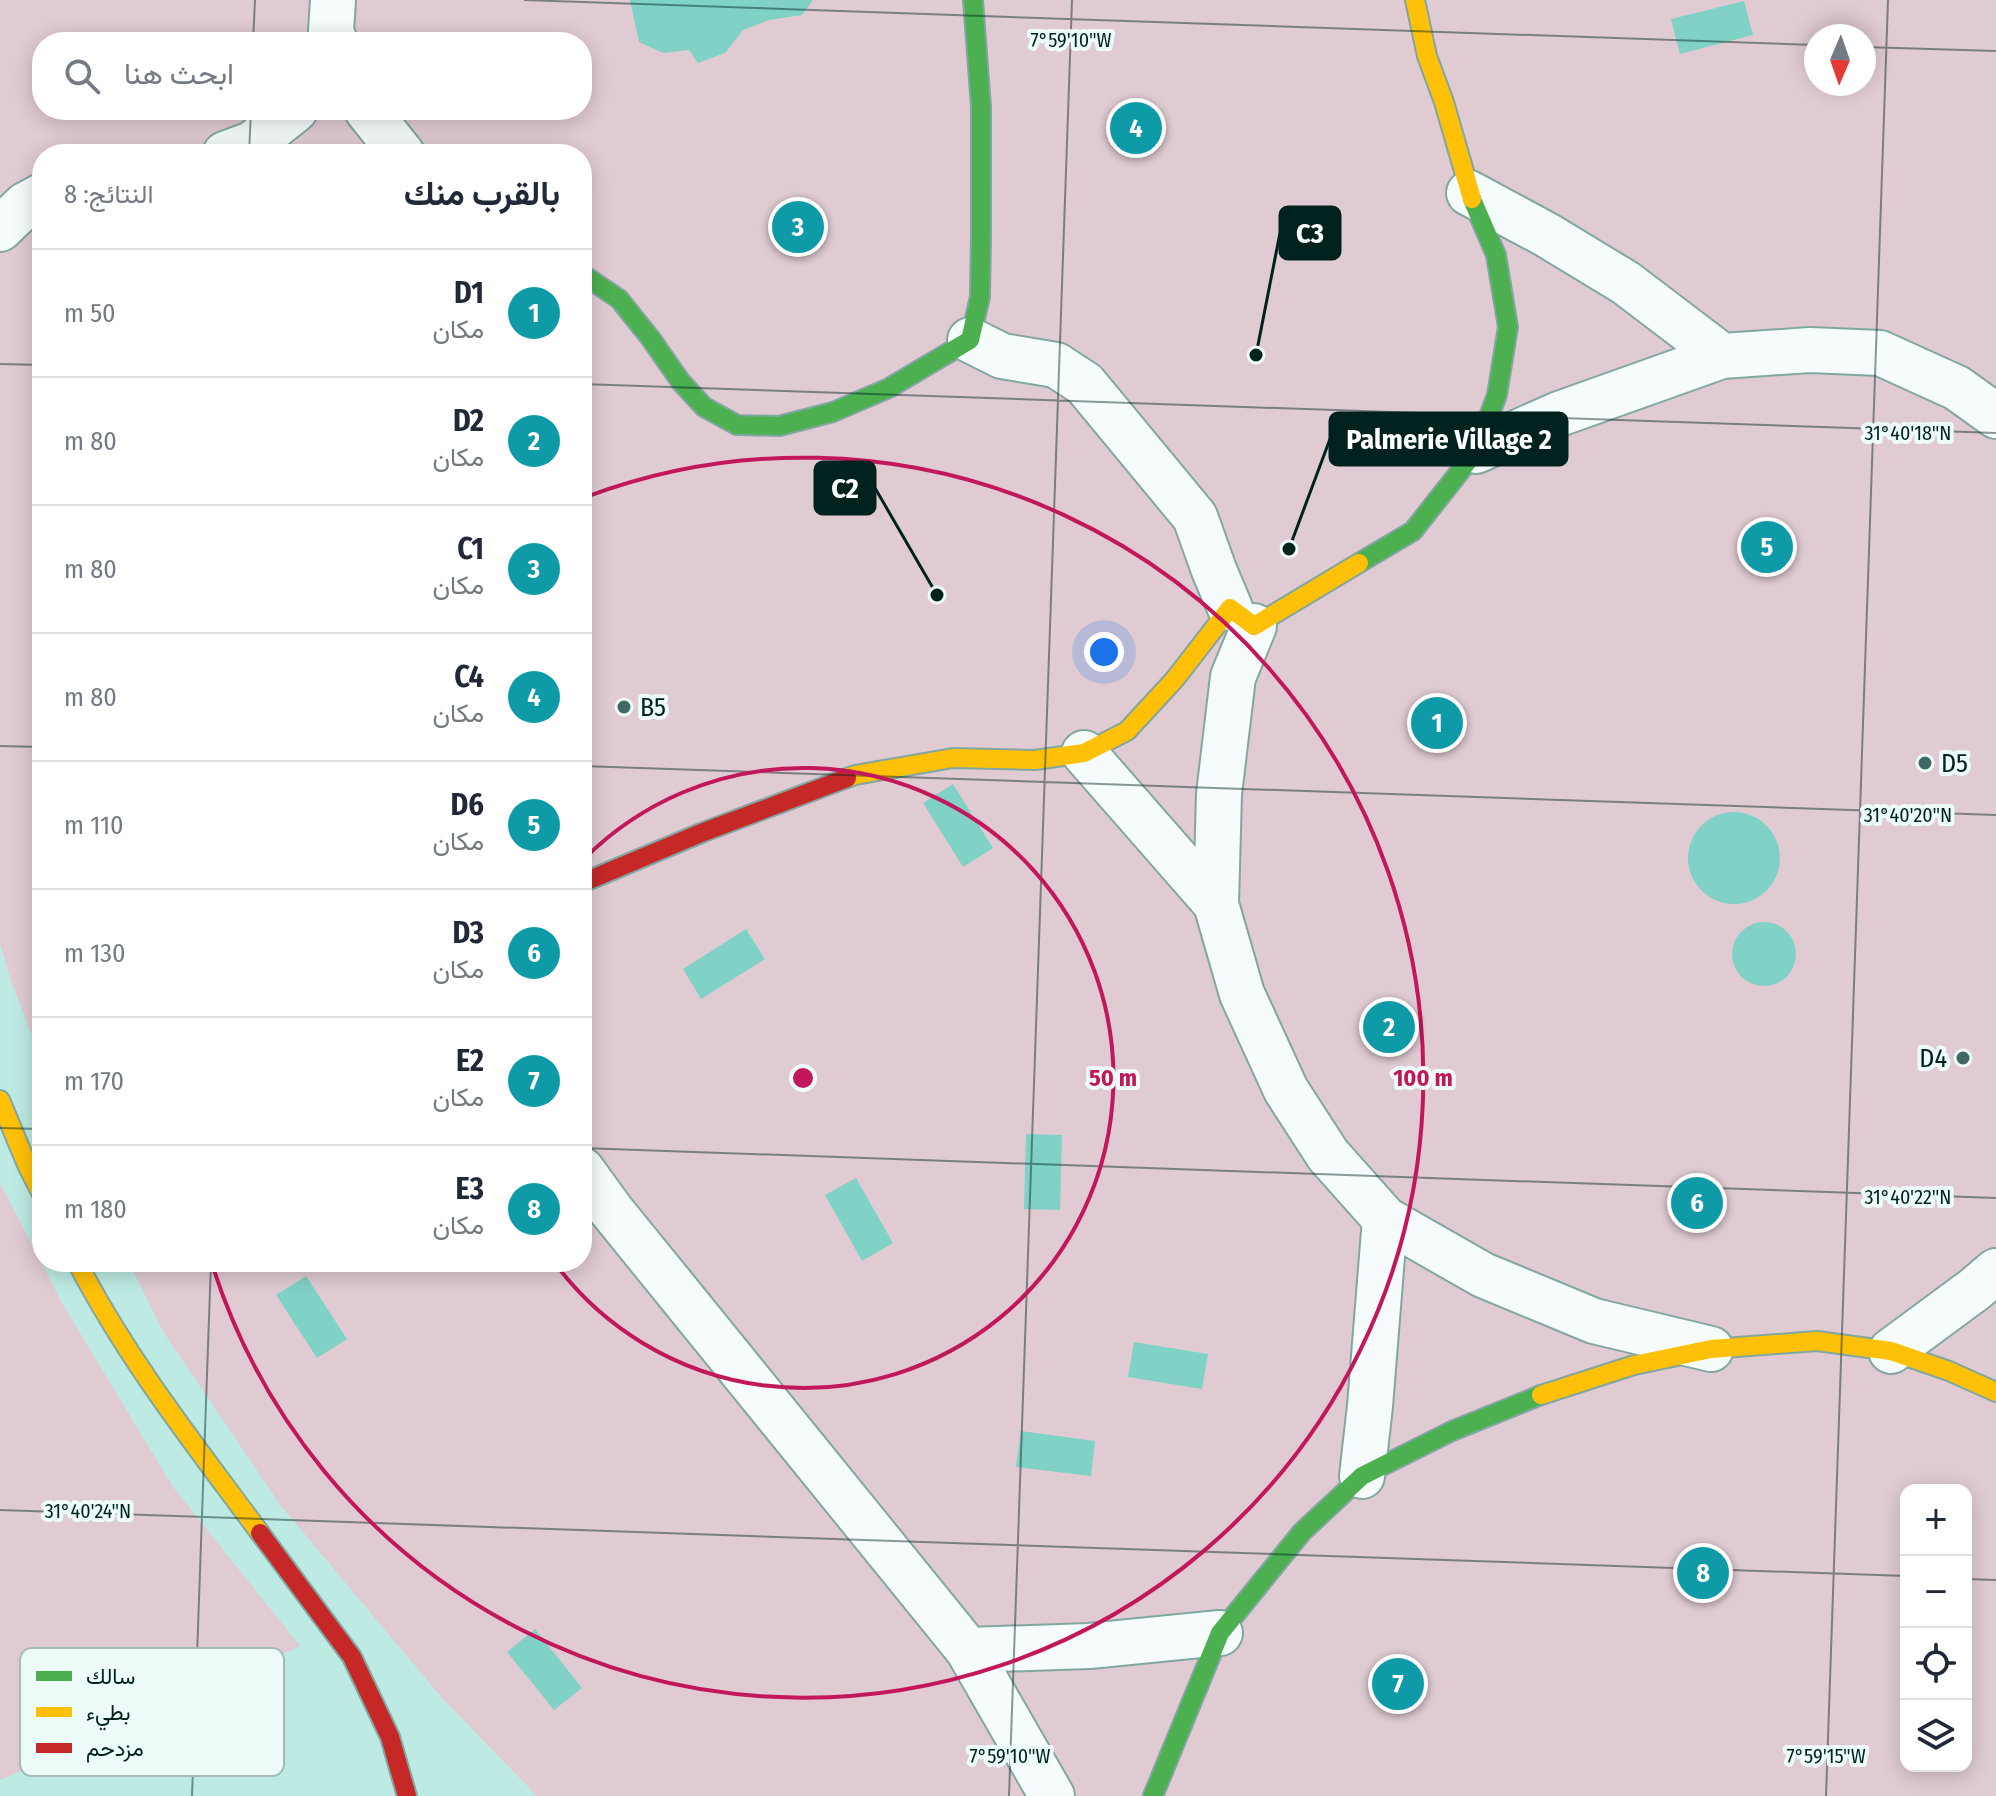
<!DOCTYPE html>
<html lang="ar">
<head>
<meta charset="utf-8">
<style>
  body { margin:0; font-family:"Fira Sans Condensed",Vazirmatn,sans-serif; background:#f6f6f7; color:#1f2937; direction:rtl }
  .controls { position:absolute; right:24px; bottom:24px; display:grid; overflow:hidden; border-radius:16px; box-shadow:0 4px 20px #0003 }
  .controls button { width:72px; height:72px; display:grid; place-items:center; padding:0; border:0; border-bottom:2px solid #e0e1e3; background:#fff; color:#1f2937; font:40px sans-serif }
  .compass { position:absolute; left:1804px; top:24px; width:72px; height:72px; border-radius:50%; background:#fff; box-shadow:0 4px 20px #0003; rotate:182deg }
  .you { position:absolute; left:1104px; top:652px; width:28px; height:28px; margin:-20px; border:6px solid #fff; border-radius:50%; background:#1a73e8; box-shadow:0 0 0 12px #1a73e833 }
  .badge { display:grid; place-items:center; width:52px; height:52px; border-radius:50%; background:#426863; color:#fff; font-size:26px; font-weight:700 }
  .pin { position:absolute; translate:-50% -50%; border:4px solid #fff; box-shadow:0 2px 8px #0006 }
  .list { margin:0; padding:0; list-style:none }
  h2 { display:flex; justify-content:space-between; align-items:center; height:104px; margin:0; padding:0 32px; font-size:34px }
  h2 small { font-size:26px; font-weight:400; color:#747a83 }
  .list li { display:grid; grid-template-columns:52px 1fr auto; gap:24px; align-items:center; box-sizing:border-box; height:128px; padding:0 32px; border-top:2px solid #e0e1e3 }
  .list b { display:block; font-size:30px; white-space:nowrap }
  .list p { margin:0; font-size:26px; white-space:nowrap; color:#747a83 }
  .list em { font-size:26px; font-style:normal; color:#747a83 }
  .icon { flex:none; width:44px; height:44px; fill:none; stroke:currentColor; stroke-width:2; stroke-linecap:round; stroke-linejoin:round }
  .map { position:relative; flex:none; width:1996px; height:1796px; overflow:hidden; direction:ltr }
  .search { position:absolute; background:#fff; box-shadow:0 4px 20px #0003; left:32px; top:32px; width:560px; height:88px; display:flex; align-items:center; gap:20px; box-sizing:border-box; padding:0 28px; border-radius:32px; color:#747a83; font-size:30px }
  .panel { position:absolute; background:#fff; box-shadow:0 4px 20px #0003; left:32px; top:144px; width:560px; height:1128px; border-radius:32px; direction:rtl }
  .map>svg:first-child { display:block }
  .green { fill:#e0cbd2; fill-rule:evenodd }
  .water { fill:#80d2c6 }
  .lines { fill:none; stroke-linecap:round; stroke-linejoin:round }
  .street-casing { stroke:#82a7a1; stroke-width:48 }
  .fast-casing { stroke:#82a7a1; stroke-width:22 }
  .slow-casing { stroke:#82a7a1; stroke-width:22 }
  .jam-casing { stroke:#82a7a1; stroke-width:22 }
  .street { stroke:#f5fcfb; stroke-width:44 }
  .fast { stroke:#4caf50; stroke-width:18 }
  .slow { stroke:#ffc107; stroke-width:18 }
  .jam { stroke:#c62828; stroke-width:18 }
  .ticks { fill:none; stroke:#00221e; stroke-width:2; stroke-opacity:0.45 }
  .ring { fill:none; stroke:#c2185b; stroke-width:4 }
  .poi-dot { fill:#426863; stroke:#edfcf9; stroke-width:3 }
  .labels { text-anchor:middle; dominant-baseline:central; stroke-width:8; stroke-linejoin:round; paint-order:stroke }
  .poi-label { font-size:26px; fill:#00221e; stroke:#edfcf9; text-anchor:start }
  .key { fill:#edfcf9; stroke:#a6bbb7; stroke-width:2 }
  .key-label { font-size:22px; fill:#00221e }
  .ticks-label { font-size:20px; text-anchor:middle; fill:#00221e; stroke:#edfcf9; stroke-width:8; stroke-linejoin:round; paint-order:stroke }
  .centre { fill:#c2185b; stroke:#edfcf9; stroke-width:4 }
  .ring-label { font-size:24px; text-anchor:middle; font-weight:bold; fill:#c2185b; stroke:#edfcf9; stroke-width:8; stroke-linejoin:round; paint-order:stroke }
  .leader { fill:none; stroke:#00221e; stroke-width:3 }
  .callout-dot { fill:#00221e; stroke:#edfcf9; stroke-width:3 }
  .callout { fill:#00221e; stroke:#00221e; stroke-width:3 }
  .callout-label { font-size:28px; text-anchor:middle; font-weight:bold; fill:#fff }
</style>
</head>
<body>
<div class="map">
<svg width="1996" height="1796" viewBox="0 0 1996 1796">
  <rect width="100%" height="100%" fill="#bdebe3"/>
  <path class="green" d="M0,0H1996V1796H537L442,1698L281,1506L162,1330L129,1262H582V154H42V1062L11,981L0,943ZM1816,36H1864V84H1816ZM42,42H582V110H42ZM1906,1490H1966V1766H1906Z
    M0,1183L62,1303L173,1487L300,1646L0,1780Z"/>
  <path class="water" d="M630,0H813L802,15L769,20L743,30L725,53L698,63L689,50L663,53L639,42Z
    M1744,1L1753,35L1680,54L1671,19Z
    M953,784L993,848L963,867L923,803Z
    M1688 858a46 46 0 1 1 92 0a46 46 0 1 1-92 0Z
    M1732 954a32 32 0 1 1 64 0a32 32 0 1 1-64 0Z
    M746,929L765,959L701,999L683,969Z
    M1026,1134L1062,1135L1060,1210L1024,1209Z
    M856,1178L893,1243L862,1261L825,1195Z
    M306,1276L347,1339L317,1358L276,1295Z
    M1134,1342L1208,1354L1202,1389L1128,1377Z
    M1021,1431L1095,1441L1091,1476L1016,1467Z
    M535,1629L582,1688L554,1710L507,1652Z"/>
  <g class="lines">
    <g class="street-casing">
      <path id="street" d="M333,0L331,31L335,42
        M367,110L402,154
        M225,154L252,144L295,110
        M1469,193L1547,235L1626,283L1722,356
        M0,229L25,205L42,196
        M970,340L1002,356L1056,365L1085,384L1195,517L1214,570L1230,608
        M1476,451L1559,414L1722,356L1810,350L1880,353L1957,388L1996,416
        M1254,626L1233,677L1219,794L1216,904L1242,994L1286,1090L1328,1155L1385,1219L1483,1275L1594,1321L1711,1349
        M1084,753L1216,904
        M582,1170L611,1210L968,1650L1052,1796
        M1891,1351L1975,1289L1996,1271
        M1362,1476L1370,1406L1385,1219
        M968,1650L1089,1646L1220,1633"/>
    </g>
    <g class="fast-casing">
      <path id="fast" d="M582,274L619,299L651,339L681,382L704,407L737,425L779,426L833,412L889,388L970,340L980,297L981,235V107L973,0
        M1359,563L1413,531L1476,451L1497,395L1508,327L1496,255L1472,199
        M1153,1796L1220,1633L1302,1532L1362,1476L1452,1431L1541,1395"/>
    </g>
    <g class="slow-casing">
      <path id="slow" d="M1415,0L1427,56L1444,102L1472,199
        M847,778L855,775L953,758L1035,760L1084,753L1127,731L1175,679L1230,608L1254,626L1359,563
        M0,1100L28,1167L42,1194
        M77,1262C127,1359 195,1445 260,1533
        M1541,1395L1634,1365L1711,1349L1817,1341L1891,1351L1949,1371L1996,1392"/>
    </g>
    <g class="jam-casing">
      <path id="jam" d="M582,883L701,833L847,778
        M260,1533L352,1657L390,1737L407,1796"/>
    </g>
    <use href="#street" class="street"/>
    <use href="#fast" class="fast"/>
    <use href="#slow" class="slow"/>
    <use href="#jam" class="jam"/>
  </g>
  <path class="ticks" d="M524,0L1816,45M253,42L255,0M1864,47L1996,51M249,154L251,110M0,364L42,365M582,384L1996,433M0,746L42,747M582,766L1996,815M0,1128L42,1129M582,1148L1996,1198M0,1510L1906,1576M1966,1579L1996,1580M192,1796L211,1262M1009,1796L1072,0M1826,1796L1888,0"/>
  <g class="ring">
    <path d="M584 859A310 310 0 1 1 554 1262"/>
    <path d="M586 497A620 620 0 1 1 212 1264"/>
  </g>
  <g class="poi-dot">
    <circle cx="624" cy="707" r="8"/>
    <circle cx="1925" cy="763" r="8"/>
    <circle cx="1963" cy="1058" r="8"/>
  </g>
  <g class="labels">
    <g class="poi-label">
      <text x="640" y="707">B5</text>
      <text x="1941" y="763">D5</text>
      <text x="1947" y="1058" text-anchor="end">D4</text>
    </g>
  </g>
  <rect x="20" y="1648" width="264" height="128" rx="12" class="key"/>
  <rect x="36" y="1671" width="36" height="10" fill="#4caf50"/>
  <rect x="36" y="1707" width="36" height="10" fill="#ffc107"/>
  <rect x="36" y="1743" width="36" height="10" fill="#c62828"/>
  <g class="key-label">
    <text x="86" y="1684">سالك</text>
    <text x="86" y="1720">بطيء</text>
    <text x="86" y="1756">مزدحم</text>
  </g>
  <g class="ticks-label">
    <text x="1071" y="47">7°59'10"W</text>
    <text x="1908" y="440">31°40'18"N</text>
    <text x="1908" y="822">31°40'20"N</text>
    <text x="1908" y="1204">31°40'22"N</text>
    <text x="88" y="1518">31°40'24"N</text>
    <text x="1010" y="1763">7°59'10"W</text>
    <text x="1826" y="1763">7°59'15"W</text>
  </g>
  <circle cx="803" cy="1078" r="12" class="centre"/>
  <g class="ring-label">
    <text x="1113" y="1086">50 m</text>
    <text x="1423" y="1086">100 m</text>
  </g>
  <path class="leader" d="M1256 355L1280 233M1289 549L1330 439M937 595L875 488"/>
  <g class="callout-dot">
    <circle cx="1256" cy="355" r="8"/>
    <circle cx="1289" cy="549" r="8"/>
    <circle cx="937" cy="595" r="8"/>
  </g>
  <g class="callout">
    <rect x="1280" y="207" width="60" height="52" rx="8"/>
    <rect x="1330" y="413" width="237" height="52" rx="8"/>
    <rect x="815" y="462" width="60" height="52" rx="8"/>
  </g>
  <g class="callout-label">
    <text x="1310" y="243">C3</text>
    <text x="1449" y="449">Palmerie Village 2</text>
    <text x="845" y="498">C2</text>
  </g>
</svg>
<div class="controls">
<button>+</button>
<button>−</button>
<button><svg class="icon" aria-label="locate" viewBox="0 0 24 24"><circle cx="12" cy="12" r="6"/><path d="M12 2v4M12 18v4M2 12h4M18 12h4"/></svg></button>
<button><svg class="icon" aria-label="layers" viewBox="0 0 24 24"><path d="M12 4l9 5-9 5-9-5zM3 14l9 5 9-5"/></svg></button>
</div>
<svg class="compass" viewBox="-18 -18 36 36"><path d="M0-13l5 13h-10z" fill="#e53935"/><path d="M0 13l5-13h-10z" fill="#747a83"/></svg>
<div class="you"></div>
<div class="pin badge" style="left:1437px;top:723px;background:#0f9aa8">1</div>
<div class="pin badge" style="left:1389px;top:1027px;background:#0f9aa8">2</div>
<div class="pin badge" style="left:798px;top:227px;background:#0f9aa8">3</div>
<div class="pin badge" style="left:1136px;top:128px;background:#0f9aa8">4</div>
<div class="pin badge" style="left:1767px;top:547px;background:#0f9aa8">5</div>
<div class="pin badge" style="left:1697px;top:1203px;background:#0f9aa8">6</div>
<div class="pin badge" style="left:1398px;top:1684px;background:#0f9aa8">7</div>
<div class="pin badge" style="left:1703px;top:1573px;background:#0f9aa8">8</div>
<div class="search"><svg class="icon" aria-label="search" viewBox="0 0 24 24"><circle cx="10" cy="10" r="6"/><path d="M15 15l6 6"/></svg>ابحث هنا</div>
<section class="panel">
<h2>بالقرب منك<small>النتائج: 8</small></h2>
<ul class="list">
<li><span class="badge" style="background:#0f9aa8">1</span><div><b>D1</b><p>مكان</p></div><em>50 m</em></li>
<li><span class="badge" style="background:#0f9aa8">2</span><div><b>D2</b><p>مكان</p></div><em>80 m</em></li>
<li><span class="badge" style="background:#0f9aa8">3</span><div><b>C1</b><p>مكان</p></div><em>80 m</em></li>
<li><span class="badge" style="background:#0f9aa8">4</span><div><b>C4</b><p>مكان</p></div><em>80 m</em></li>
<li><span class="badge" style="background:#0f9aa8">5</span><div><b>D6</b><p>مكان</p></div><em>110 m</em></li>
<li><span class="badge" style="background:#0f9aa8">6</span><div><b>D3</b><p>مكان</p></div><em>130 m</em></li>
<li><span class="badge" style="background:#0f9aa8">7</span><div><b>E2</b><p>مكان</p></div><em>170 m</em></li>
<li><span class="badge" style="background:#0f9aa8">8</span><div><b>E3</b><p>مكان</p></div><em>180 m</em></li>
</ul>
</section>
</div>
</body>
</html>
